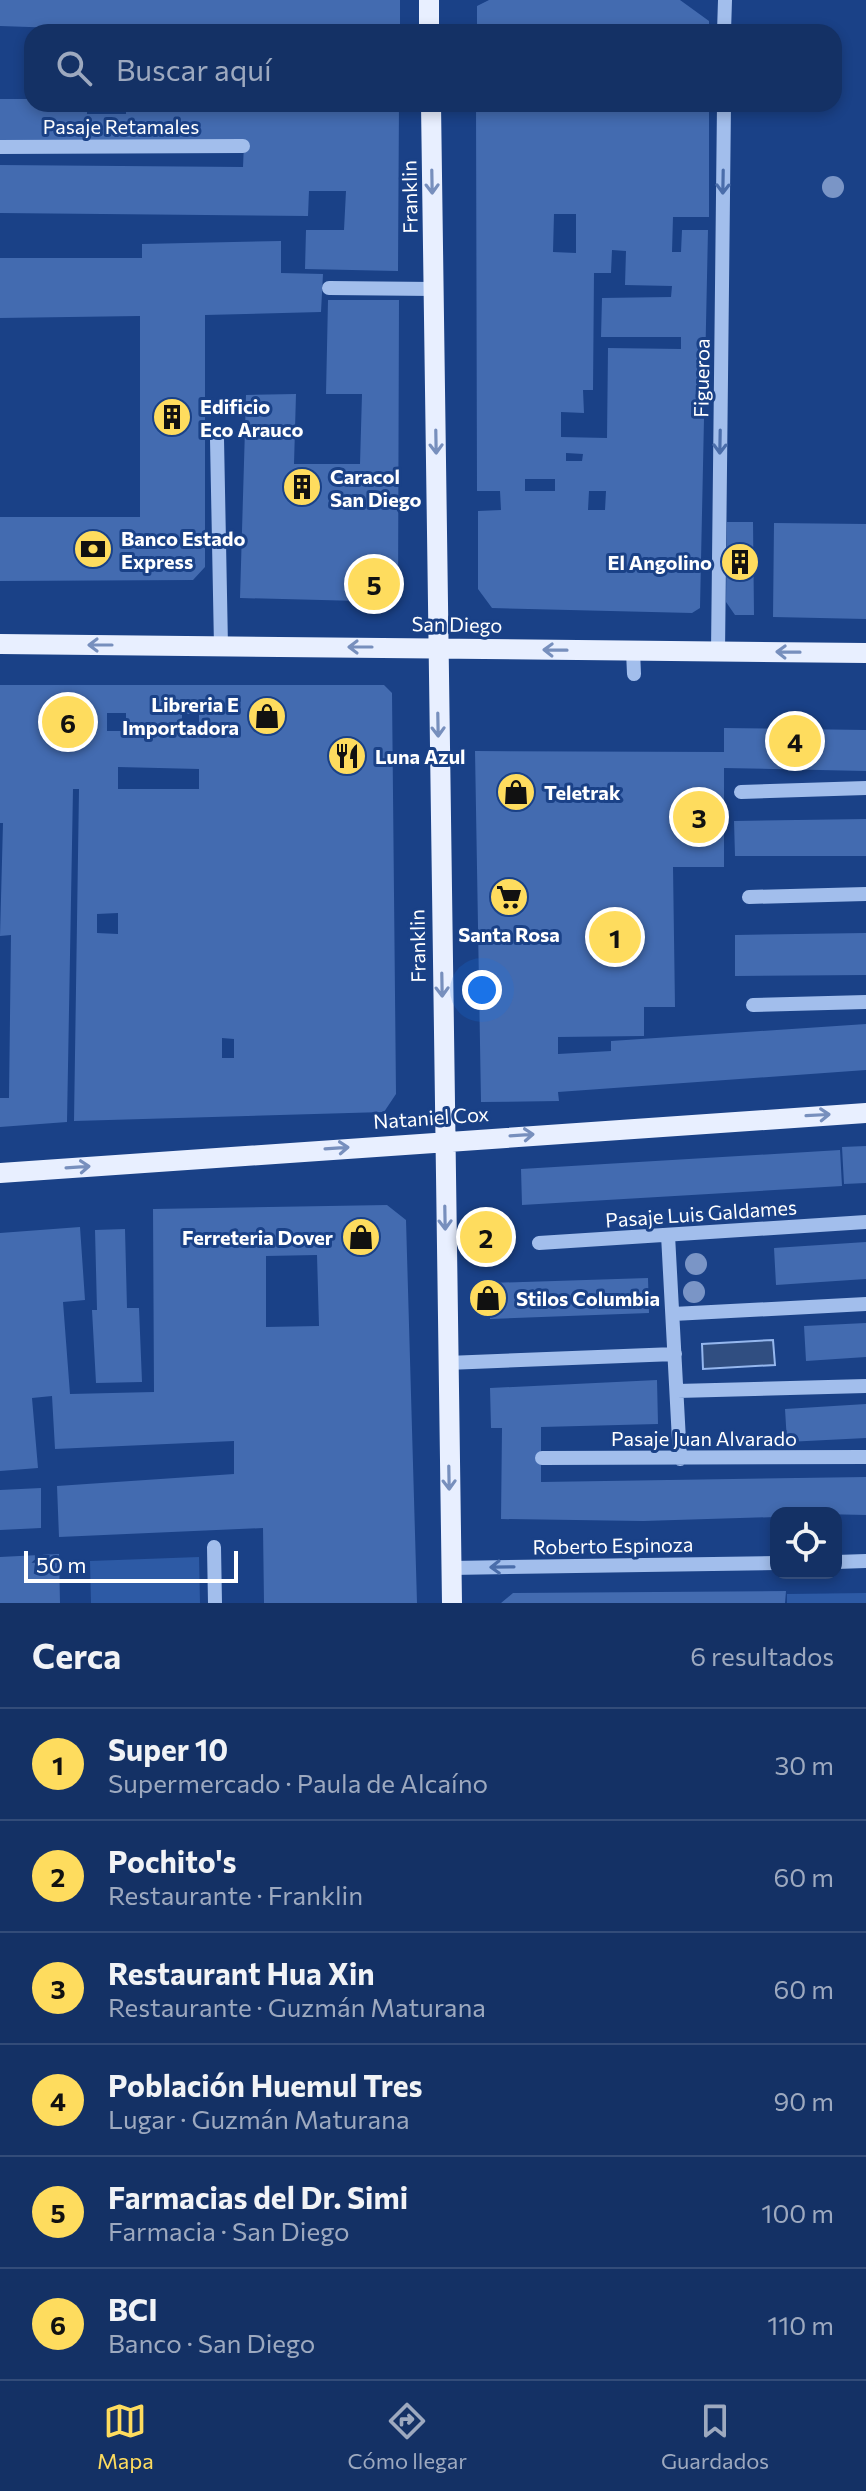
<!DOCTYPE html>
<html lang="es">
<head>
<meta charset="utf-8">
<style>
  body { margin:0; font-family:Commissioner,sans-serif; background:#1d396b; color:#f1f3f6 }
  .controls { position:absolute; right:24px; bottom:24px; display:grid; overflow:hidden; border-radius:16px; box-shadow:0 4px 12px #0003 }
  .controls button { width:72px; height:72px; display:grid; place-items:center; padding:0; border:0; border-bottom:2px solid #334c79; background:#143165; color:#f1f3f6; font:40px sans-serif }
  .scale { position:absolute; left:24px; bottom:20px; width:214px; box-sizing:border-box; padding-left:8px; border:4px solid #fff; border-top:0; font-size:22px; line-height:28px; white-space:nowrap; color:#fff; -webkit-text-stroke:6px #1a4187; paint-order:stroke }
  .you { position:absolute; left:482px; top:990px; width:28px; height:28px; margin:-20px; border:6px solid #fff; border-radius:50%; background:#1a73e8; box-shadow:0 0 0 12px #1a73e833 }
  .badge { display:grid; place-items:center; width:52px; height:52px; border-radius:50%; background:#fedc5e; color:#111; font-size:26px; font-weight:700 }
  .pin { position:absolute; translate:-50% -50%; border:4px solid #fff; box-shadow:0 2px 8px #0006 }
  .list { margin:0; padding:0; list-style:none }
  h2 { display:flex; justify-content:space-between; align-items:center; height:104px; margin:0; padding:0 32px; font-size:34px }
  h2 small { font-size:26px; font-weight:400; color:#9da9bf }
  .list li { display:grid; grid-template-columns:52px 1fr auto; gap:24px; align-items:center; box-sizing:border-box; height:112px; padding:0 32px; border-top:2px solid #334c79 }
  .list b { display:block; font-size:30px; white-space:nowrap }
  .list p { margin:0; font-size:26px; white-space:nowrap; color:#9da9bf }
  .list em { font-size:26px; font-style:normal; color:#9da9bf }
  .icon { flex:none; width:44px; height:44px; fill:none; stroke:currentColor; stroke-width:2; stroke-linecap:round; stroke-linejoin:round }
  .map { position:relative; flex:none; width:866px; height:1603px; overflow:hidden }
  .search { position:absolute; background:#143165; box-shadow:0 4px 12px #0003; left:24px; right:24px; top:24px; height:88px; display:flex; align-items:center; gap:20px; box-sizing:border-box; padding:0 28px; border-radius:24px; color:#9da9bf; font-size:30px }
  .sheet { height:776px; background:#143165 }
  nav { display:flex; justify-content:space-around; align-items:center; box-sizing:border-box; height:112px; border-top:2px solid #334c79; background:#143165; font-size:22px; color:#9da9bf }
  nav a { display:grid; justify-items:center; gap:4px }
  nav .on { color:#fedc5e }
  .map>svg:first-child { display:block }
  .green { fill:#2d5aa5 }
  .water { fill:#304e81; stroke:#95b7ee; stroke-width:2 }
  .building { fill:#436bb0; fill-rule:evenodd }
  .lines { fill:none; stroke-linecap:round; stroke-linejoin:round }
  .minor { stroke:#a2beec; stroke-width:14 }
  .major { stroke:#e8efff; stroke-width:20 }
  .tree { fill:#7a95c6 }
  .oneway { stroke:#778fbd }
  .oneway2 { stroke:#4a6daa }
  .labels { text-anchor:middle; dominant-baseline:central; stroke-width:6; stroke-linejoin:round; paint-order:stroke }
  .street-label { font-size:20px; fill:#fff; stroke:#1a4187 }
  .poi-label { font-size:20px; font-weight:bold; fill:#fff; stroke:#1a4187; text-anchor:start }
</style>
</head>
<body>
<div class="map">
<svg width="866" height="1603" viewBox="0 0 866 1603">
  <rect width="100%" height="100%" fill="#1a4187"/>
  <path class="green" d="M199,1557L200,1603H91L90,1561Z
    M866,1593V1603H787V1594Z"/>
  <path class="water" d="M773,1340L775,1365L703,1369L702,1344Z"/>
  <path class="building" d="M0,0H400V32H176L0,26Z
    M489,0H680L709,21V32H477V6Z
    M0,99H32V104H87V114H126V104H399L398,271L305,269L306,230H344L346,191H309L308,216L0,213V165L243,167L244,143L0,141Z
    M476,104H709V217H673L672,252H681L682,230H708L700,608L692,613L492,608L478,589V511L501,510L500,491H477ZM554,214H576V253L553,252ZM612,250L626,251L625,285L672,286L671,297L602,298L601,337H681V349L608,348L607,438L561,437V412L584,413L583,390H593L594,273H611ZM566,453L583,454L582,461H566ZM525,479H555V491H525ZM589,491H606L605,510H588Z
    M281,241V273L323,274L321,312L205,315V567L193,580L0,581V517H140V316L0,318V258H142V244Z
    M328,300H399L398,602L240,598L246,395L296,394L294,464H360L362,394H326Z
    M727,522H753L754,615H735L726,602Z
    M774,523L866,524V619L773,617Z
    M0,685H384L392,693L396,1094L384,1112L74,1121L79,789H73L67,1122L0,1127V1098H9L11,935L0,936L3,823H0ZM107,713H126V731H107ZM182,714H199V734H182ZM118,767L199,769V789H118ZM118,913V934L97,933V914ZM222,1038L234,1039V1058H222Z
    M724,728L866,730V771L724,768V867H673L675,1007H644V1036L558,1037V1054L611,1051V1041L866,1024V1070L558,1092L559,1101L481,1102L475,751L724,752Z
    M866,819V856H735L734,821Z
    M866,933V975L735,976V935Z
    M866,1146V1183L844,1184L842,1147Z
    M840,1150L842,1186L522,1205L521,1169Z
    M387,1205L406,1220L417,1603H264L263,1528L59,1537L57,1486L234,1474V1441L55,1449L52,1396L32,1398L38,1468L0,1471V1233L80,1227L85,1300L63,1302L70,1394L154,1392L153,1209ZM317,1255L319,1326L266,1327V1256Z
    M125,1229L127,1308H139L142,1382L96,1383L92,1310H97L95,1230Z
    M866,1242V1279L776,1285L774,1248Z
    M648,1278L649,1313L490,1319L489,1283Z
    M866,1323V1357L806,1361L804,1326Z
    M657,1380L658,1424L541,1427V1482L866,1477V1515L776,1513V1517L643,1521L501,1519L502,1428H491L490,1388Z
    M866,1404V1438L787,1442L785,1409Z
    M41,1488V1528L0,1530V1490Z
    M59,1554L60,1603H0V1557Z
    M786,1591L785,1603H501L513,1593Z"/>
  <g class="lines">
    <path class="minor" d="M724,32L725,0
      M0,147L243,146
      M329,288L434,289
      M217,439L221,646
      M633,651L634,674
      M718,652L724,104
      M741,792L866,788
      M749,897L866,894
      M753,1005L866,1002
      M668,1235L680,1459
      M539,1243L866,1222
      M673,1314L866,1304
      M447,1363L675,1354
      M677,1391L866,1386
      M542,1458L866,1457
      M214,1547L215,1603
      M836,1562L866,1561
      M451,1568L776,1563"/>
    <path class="major" d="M429,0V32
      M431,104L452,1603
      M0,644L866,653
      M0,1173L866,1113"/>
  </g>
  <g class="tree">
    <circle cx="833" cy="187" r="11"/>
    <circle cx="696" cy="1264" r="11"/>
    <circle cx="694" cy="1292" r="11"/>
  </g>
  <defs><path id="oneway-shaft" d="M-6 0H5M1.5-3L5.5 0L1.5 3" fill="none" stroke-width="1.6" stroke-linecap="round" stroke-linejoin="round" transform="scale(2)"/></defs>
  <g class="oneway">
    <use href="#oneway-shaft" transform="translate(432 182) rotate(89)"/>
    <use href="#oneway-shaft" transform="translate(436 442) rotate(89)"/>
    <use href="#oneway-shaft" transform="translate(100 645) rotate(-180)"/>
    <use href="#oneway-shaft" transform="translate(360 647) rotate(-180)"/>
    <use href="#oneway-shaft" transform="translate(555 650) rotate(-179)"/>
    <use href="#oneway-shaft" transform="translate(788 652) rotate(-179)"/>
    <use href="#oneway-shaft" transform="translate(438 725) rotate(89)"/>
    <use href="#oneway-shaft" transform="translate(442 985) rotate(89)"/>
    <use href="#oneway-shaft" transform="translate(818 1115) rotate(-3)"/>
    <use href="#oneway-shaft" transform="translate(522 1135) rotate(-4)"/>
    <use href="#oneway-shaft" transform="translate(337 1148) rotate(-4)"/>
    <use href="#oneway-shaft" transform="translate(78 1167) rotate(-4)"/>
    <use href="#oneway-shaft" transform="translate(445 1218) rotate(89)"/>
    <use href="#oneway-shaft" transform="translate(449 1478) rotate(89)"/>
  </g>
  <g class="oneway2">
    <use href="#oneway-shaft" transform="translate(723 182) rotate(91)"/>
    <use href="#oneway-shaft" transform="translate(720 442) rotate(91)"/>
    <use href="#oneway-shaft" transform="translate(502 1567) rotate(179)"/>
  </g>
  <defs>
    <g id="building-disc" transform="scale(2)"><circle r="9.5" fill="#fedc5e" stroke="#1a4187"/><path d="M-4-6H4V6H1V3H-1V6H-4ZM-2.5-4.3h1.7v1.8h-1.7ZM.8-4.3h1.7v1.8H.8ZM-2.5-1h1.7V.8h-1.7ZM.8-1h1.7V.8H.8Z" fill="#111"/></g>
    <g id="bank-disc" transform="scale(2)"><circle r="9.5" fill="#fedc5e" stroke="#1a4187"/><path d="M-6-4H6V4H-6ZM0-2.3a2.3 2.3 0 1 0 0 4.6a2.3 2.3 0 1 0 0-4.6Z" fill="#111"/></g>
    <g id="shop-disc" transform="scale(2)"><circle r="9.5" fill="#fedc5e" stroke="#1a4187"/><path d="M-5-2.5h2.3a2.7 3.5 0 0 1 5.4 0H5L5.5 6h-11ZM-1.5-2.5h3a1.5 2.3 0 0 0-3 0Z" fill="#111"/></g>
    <g id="restaurant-disc" transform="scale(2)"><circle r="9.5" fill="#fedc5e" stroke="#1a4187"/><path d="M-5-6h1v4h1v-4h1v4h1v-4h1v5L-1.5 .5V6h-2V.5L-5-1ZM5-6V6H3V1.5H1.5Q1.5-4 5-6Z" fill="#111"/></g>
    <g id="supermarket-disc" transform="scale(2)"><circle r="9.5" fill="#fedc5e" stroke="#1a4187"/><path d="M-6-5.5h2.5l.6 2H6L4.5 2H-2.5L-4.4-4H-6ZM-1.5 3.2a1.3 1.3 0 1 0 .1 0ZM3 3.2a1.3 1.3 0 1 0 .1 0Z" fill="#111"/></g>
  </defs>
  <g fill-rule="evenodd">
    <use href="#building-disc" x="172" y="417"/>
    <use href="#building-disc" x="302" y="487"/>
    <use href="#bank-disc" x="93" y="549"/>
    <use href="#building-disc" x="740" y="562"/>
    <use href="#shop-disc" x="267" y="716"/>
    <use href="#restaurant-disc" x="347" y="756"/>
    <use href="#shop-disc" x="516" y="792"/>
    <use href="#supermarket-disc" x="509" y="897"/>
    <use href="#shop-disc" x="361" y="1237"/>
    <use href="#shop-disc" x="488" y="1298"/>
  </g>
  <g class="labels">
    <g class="street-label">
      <text x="121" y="126">Pasaje Retamales</text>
      <text transform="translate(409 197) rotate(-91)">Franklin</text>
      <text transform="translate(701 378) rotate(-89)">Figueroa</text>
      <text transform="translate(457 624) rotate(1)">San Diego</text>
      <text transform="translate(417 946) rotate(-91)">Franklin</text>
      <text transform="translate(431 1117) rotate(-4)">Nataniel Cox</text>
      <text transform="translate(701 1213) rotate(-4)">Pasaje Luis Galdames</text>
      <text x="704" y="1438">Pasaje Juan Alvarado</text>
      <text transform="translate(613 1545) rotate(-1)">Roberto Espinoza</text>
    </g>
    <g class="poi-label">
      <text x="200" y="406">Edificio<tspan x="200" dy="23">Eco Arauco</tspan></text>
      <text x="330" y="476">Caracol<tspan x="330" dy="23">San Diego</tspan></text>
      <text x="121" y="538">Banco Estado<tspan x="121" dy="23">Express</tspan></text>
      <text x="712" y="562" text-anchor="end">El Angolino</text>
      <text x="239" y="704" text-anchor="end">Libreria E<tspan x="239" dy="23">Importadora</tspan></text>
      <text x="375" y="756">Luna Azul</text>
      <text x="544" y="792">Teletrak</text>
      <text x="509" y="934" text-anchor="middle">Santa Rosa</text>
      <text x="333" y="1237" text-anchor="end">Ferreteria Dover</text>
      <text x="516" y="1298">Stilos Columbia</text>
    </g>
  </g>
</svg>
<div class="controls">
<button><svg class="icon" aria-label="locate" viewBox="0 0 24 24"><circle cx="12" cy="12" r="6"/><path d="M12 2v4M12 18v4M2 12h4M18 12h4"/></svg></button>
</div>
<div class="scale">50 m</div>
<div class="you"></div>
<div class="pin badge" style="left:615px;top:937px">1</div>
<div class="pin badge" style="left:486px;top:1237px">2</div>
<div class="pin badge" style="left:699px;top:817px">3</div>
<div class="pin badge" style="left:795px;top:741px">4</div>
<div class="pin badge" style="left:374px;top:584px">5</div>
<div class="pin badge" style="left:68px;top:722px">6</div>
<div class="search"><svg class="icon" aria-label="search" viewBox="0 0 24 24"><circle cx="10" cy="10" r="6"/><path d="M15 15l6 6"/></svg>Buscar aquí</div>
</div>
<section class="sheet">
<h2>Cerca<small>6 resultados</small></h2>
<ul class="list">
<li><span class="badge">1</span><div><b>Super 10</b><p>Supermercado · Paula de Alcaíno</p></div><em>30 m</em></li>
<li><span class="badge">2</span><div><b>Pochito's</b><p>Restaurante · Franklin</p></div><em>60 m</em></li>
<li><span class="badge">3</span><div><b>Restaurant Hua Xin</b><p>Restaurante · Guzmán Maturana</p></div><em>60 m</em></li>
<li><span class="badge">4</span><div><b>Población Huemul Tres</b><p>Lugar · Guzmán Maturana</p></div><em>90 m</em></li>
<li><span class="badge">5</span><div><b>Farmacias del Dr. Simi</b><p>Farmacia · San Diego</p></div><em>100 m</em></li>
<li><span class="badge">6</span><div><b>BCI</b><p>Banco · San Diego</p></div><em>110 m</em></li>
</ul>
</section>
<nav>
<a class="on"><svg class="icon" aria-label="map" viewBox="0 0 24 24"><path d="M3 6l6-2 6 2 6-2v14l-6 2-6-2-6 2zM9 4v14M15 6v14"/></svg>Mapa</a>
<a><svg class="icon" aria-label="directions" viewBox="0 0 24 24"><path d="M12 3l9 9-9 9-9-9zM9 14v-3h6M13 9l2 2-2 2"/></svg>Cómo llegar</a>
<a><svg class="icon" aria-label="saved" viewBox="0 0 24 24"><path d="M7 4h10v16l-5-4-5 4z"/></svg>Guardados</a>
</nav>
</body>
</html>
